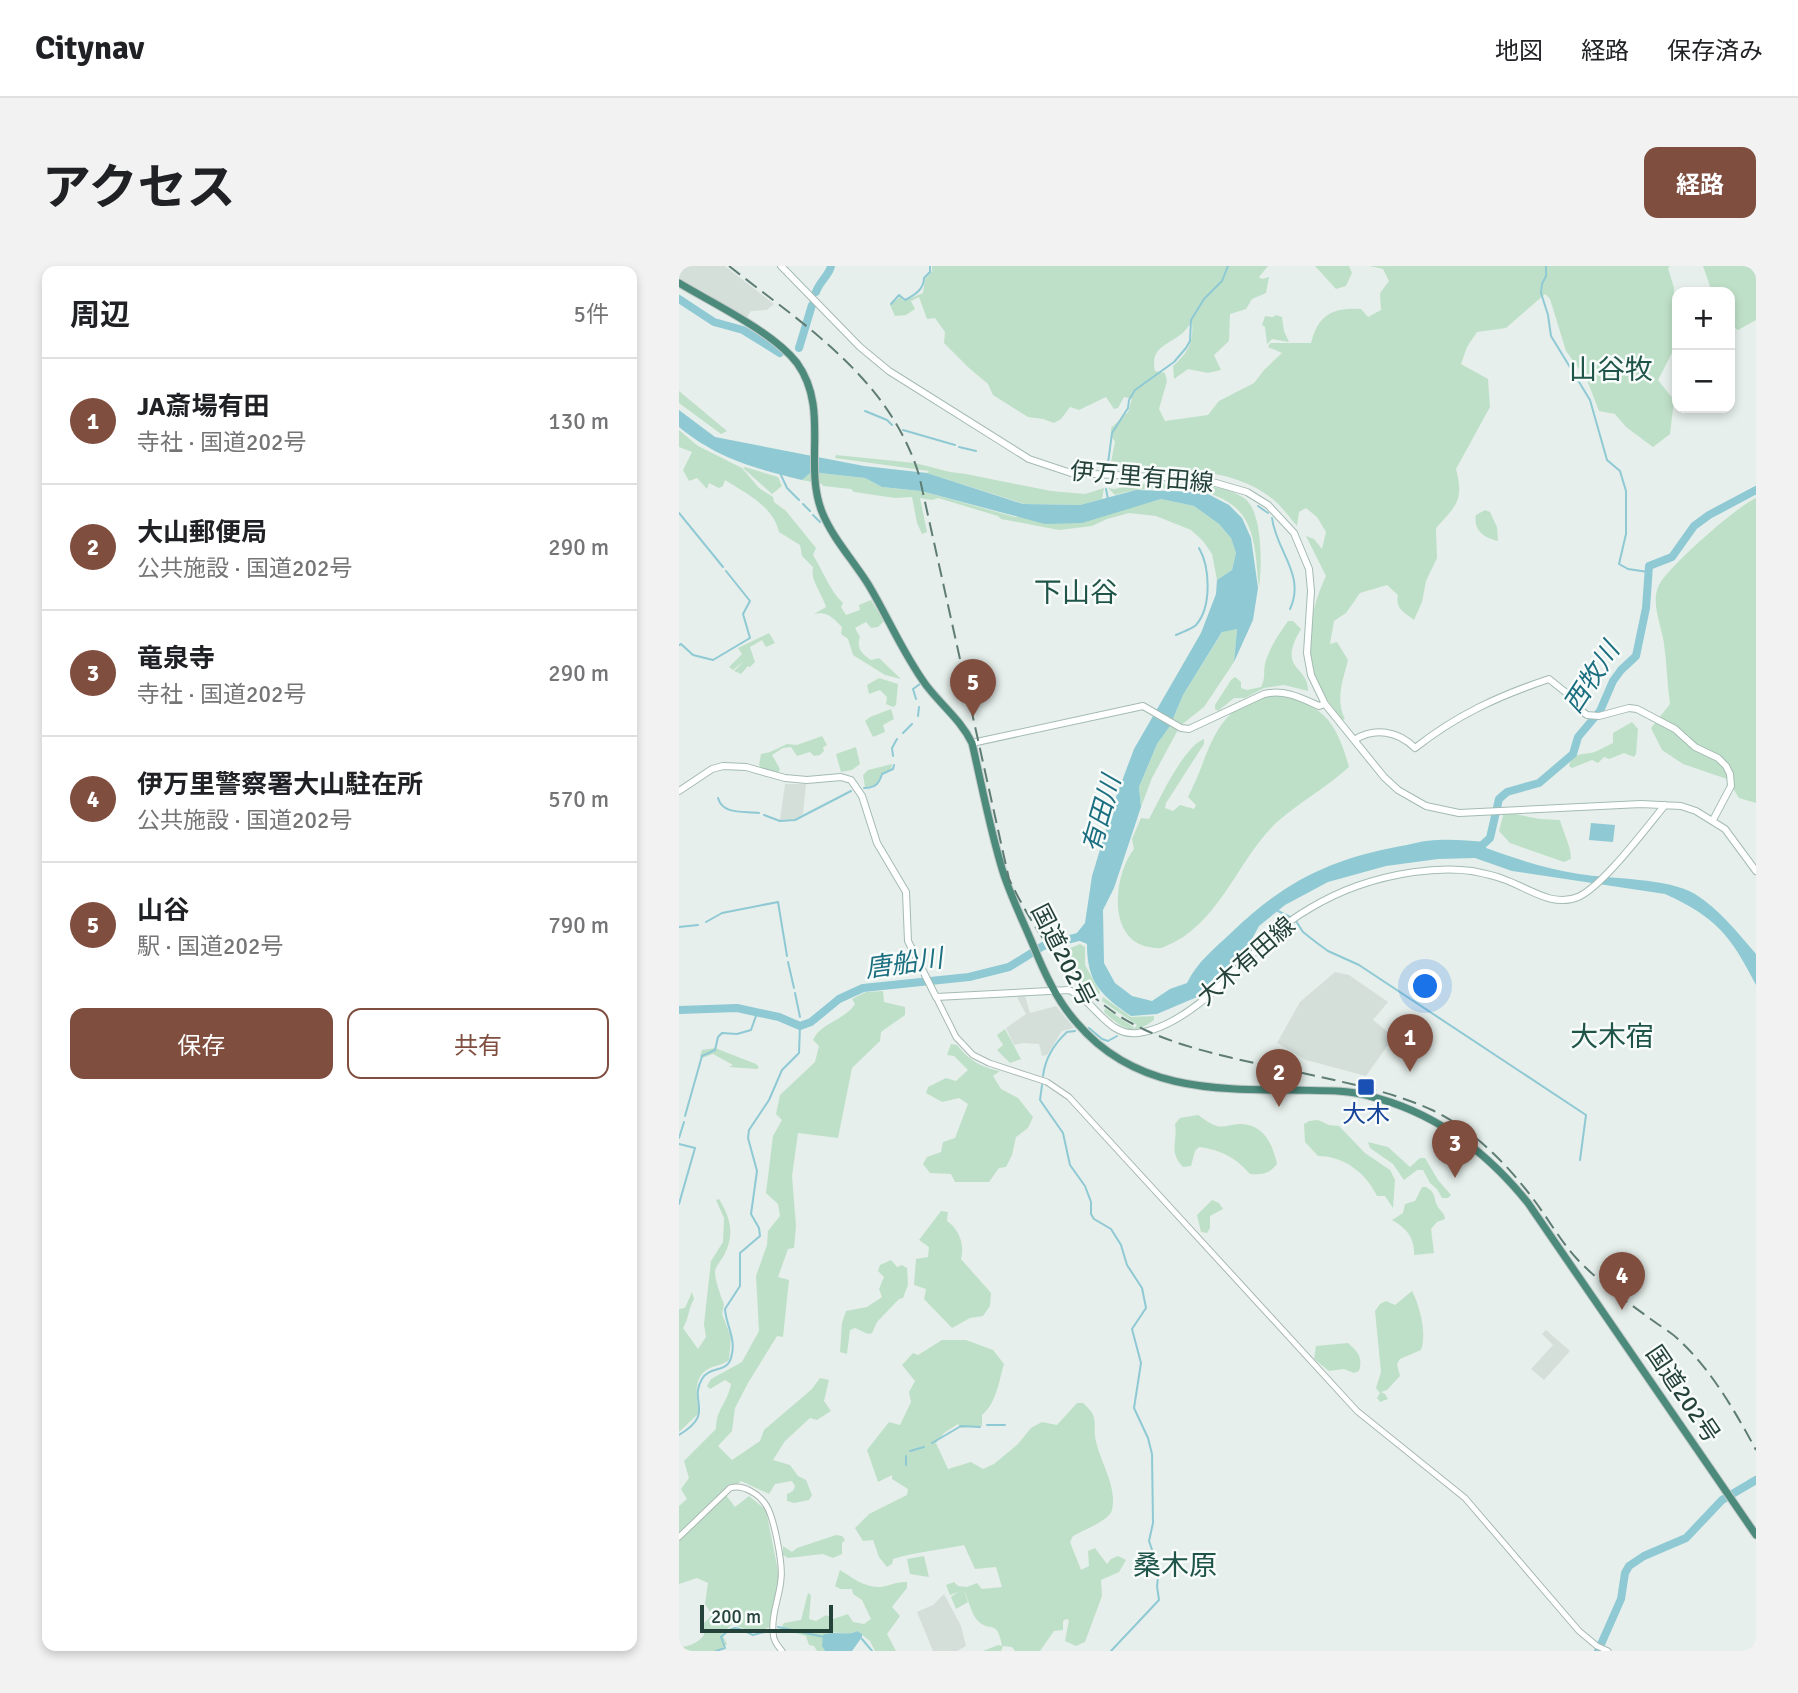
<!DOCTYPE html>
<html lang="ja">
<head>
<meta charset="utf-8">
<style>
  body { margin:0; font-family:Signika,"Noto Sans JP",sans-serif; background:#f2f2f2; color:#202124 }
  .controls { position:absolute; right:21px; top:21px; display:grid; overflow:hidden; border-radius:14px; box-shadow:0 4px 10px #0003 }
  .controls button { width:63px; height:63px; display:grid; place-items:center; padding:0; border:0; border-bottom:2px solid #e0e0e0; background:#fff; color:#202124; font:35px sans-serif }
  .scale { position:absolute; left:21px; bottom:18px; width:133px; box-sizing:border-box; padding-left:7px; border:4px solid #24423a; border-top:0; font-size:19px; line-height:24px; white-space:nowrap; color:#24423a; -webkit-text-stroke:5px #f7fbf9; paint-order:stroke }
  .you { position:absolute; left:747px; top:721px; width:24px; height:24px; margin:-18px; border:5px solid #fff; border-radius:50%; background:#1a73e8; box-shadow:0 0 0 10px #1a73e833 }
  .badge { display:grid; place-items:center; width:46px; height:46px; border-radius:50%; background:#7f4e3f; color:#fff; font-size:23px; font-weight:700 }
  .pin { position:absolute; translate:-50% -58px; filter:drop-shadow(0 2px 4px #0008) }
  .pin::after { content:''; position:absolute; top:37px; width:24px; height:21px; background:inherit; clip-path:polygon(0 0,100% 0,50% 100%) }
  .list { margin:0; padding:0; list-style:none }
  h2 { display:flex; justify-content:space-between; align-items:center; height:91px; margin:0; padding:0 28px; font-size:30px }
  h2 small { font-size:23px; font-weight:400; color:#757577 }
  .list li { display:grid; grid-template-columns:46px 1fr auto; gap:21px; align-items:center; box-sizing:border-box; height:126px; padding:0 28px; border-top:2px solid #e0e0e0 }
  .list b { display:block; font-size:26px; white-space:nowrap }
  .list p { margin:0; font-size:23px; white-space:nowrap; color:#757577 }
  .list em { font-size:23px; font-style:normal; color:#757577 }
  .actions { display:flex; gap:14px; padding:21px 28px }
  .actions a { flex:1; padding:16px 0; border:2px solid #7f4e3f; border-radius:14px; text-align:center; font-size:24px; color:#7f4e3f }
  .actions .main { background:#7f4e3f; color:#fff }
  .map { position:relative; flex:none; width:1077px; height:1385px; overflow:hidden; border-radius:14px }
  header { display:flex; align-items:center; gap:42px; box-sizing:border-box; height:98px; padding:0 35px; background:#fff; border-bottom:2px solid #e0e0e0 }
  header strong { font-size:33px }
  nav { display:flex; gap:38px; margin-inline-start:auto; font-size:24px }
  .intro { display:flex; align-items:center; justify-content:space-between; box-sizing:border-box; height:168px; padding:0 42px }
  h1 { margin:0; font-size:49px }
  .button { padding:18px 32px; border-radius:14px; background:#7f4e3f; color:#fff; font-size:24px; font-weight:700 }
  main { display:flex; gap:42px; padding:0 42px }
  aside { flex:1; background:#fff; border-radius:14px; box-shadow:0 4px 10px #0003 }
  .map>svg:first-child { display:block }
  .built { fill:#d4dfda }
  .green { fill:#bfe0c8 }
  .water { fill:#8ec9d4 }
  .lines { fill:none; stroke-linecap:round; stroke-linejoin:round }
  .stream { stroke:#8ec9d4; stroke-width:2 }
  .river { stroke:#8ec9d4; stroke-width:8 }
  .tertiary-casing { stroke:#a8b8b2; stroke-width:7 }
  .secondary-casing { stroke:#a4bbb3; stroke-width:8 }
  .trunk-casing { stroke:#c2cac8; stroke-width:9 }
  .tertiary { stroke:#fff; stroke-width:5 }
  .secondary { stroke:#fff; stroke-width:6 }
  .trunk { stroke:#4c8a7c; stroke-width:7 }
  .rail { stroke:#5f7d75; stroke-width:2; stroke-dasharray:14 7; stroke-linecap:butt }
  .transit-dot { fill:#1a4fb4; stroke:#f7fbf9; stroke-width:2.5 }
  .labels { text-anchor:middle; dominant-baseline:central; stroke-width:5; stroke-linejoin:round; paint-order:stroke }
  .street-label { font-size:24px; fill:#24423a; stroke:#f7fbf9 }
  .transit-label { font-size:24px; fill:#164399; stroke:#f7fbf9 }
  .water-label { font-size:26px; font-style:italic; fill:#1c6f80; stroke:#f7fbf9 }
  .quarter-label { font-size:28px; fill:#1f5548; stroke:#f7fbf9 }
</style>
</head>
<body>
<header>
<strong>Citynav</strong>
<nav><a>地図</a><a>経路</a><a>保存済み</a></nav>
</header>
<div class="intro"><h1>アクセス</h1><a class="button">経路</a></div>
<main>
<aside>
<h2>周辺<small>5件</small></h2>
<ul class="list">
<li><span class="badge">1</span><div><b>JA斎場有田</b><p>寺社 · 国道202号</p></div><em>130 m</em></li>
<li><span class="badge">2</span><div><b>大山郵便局</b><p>公共施設 · 国道202号</p></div><em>290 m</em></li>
<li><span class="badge">3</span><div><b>竜泉寺</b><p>寺社 · 国道202号</p></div><em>290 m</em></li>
<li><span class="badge">4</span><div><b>伊万里警察署大山駐在所</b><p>公共施設 · 国道202号</p></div><em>570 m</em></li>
<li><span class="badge">5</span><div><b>山谷</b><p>駅 · 国道202号</p></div><em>790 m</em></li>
</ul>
<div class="actions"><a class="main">保存</a><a>共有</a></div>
</aside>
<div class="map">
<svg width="1077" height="1385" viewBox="0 0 1077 1385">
  <rect width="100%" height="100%" fill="#e6efeb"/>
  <path class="built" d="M0,0H46L95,38L88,44L72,45L67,53L0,13Z
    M106,518H127L124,548L116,553L101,554Z
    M656,706L670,709L709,736L694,754L714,770V772L687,810L627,794L598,777L621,736Z
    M346,730L351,747L377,740L395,762L383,765L368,789L363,790L360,778L344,777L335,779L327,762L347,748L338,731Z
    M867,1064L891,1085L865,1114L852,1103L874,1079L863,1068Z
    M265,1328L282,1360L287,1380L278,1385H254L238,1346L254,1339Z"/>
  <path class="green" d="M253,0H589L580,11L583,13L590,11L587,27L573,33L567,43L551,48L550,75L535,89L542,104L529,107L509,103L495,113L494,100C509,87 515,76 513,56C509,60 506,66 501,69C487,80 471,82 476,105L486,107L488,115L480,143L486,155L529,149L540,135L575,117L585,104L603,87L589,81L591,77H632C639,48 655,41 682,43L689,51L702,44L701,27L710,15L704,3L691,0H991L989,2L995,22L994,85L979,114L995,134L991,168L974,181L947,161L936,148L920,145L908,114L887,85L871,33L866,28L827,62L798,66L788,81L782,98L809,113L811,141L777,203C785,234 778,239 757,262L758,292L747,315L743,336L735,354C725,346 716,343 719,329L708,319L681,327L667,347L655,355L651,378L658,376L669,394C664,414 656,434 666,453L663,454C655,442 644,430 639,417C623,384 632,341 647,310L627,270L635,273L643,283L647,266L638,251L627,242L620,246L618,260C611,252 604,242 596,235C555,199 491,204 440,201L432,196L436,176L432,169V162L449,146L453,133L445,131L439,142L435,143L427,131L400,144L391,141L382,153L375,157L364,153L349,151L314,129L309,118L290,102L265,77L266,66L256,52L248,53L240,31L232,35L236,43L227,49L216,50L211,39L221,31L225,35L244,27L246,13L253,5Z
    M636,0H670L673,7L667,20L657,23Z
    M1024,0H1077V54L1059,64L1051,59V26H1033Z
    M597,49L603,51L605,65L610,76L593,73L588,78L586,61L583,59L586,50L594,51Z
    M0,125L48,165L42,168L0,137Z
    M0,164L19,180L63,202L80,222L94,231L95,236L107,245L137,282L134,289C144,305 151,325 164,337L162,341L167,349L181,344L180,339L192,334L205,355L199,361L192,362L187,356L176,362L181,371C177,382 183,388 192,394L200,392L222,413L206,409L174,389L169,373L162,368L163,361C154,352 148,345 135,348L147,341C143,327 131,315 134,301L123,290L121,279L100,266C94,240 68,228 46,214L44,220L40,222L30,217L28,223L18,212L10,215L4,204L13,186L0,181Z
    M157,189L236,197L271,206L287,208L372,225L406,228L425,222L423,233L401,239L345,238L248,207L250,205L156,192Z
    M66,201L99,211L103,220L93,228L64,202Z
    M131,206L186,212L203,221L242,225L336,251L451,242L482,233L515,240L540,258L552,272L557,287L553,304L538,314L533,288L524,275L512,264L477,250L450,247L428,253L413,260L380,264L322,253L319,250L259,232L253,234L241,232L248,266L243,268L238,257L233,231L216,232L175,226L172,223L144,220L143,218L123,214Z
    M463,218C493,218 539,215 565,232C584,244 583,302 580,321C577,299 578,274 566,253C543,215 472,218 436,229L429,222L435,223Z
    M1077,232V537L1060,532L1048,513L1004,498L983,484L972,462L991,438C988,418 988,398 985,378C983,361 971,336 980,319C990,300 1057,241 1077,232Z
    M806,244L811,246L818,261L819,275C805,272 794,264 797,249Z
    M609,355H614L622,363C597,405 630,399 629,425L605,419L585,422L566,432H555L539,445L536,443V439L552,414L556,411L562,416V422L568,424L582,421C587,411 584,407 586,398C590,382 600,368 609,355Z
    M558,363L555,396L525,441L501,460L473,512L462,541L460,521L478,478L491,460L504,429L544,365Z
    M90,367L96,377L87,381L83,374L71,381L76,396L71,401L69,400L62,408L55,405L65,395L54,404L50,401L63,388L59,382Z
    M200,412L219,418L217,439L214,441L207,438L208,431L201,424L190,428L188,419Z
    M596,429C645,438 657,455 670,501C648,521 621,536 598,556C557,595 541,659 485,681C480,683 475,682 470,681C427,673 435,608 455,583L453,573L462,552L470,553C481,533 504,481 525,473V478L487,537L486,542L494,545L501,539L515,543L517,539L509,531C534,483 532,439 596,429Z
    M212,443L215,453L204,459L206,466L194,471L186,455L191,451Z
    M953,456L959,463L957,488L955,491L945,487L930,493L925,491L919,497L913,494L893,502L890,500C894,484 907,490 918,485C924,482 929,479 934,477V467Z
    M143,470L148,479L144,481L145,485L141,489L135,490L131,486L118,490L112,481L104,482L93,489L101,503L99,507L84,504L80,499L82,488L91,486L108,478L118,479Z
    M177,481L181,498L173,504L162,506L157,488Z
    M213,498L212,503L202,508C199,517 196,521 186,521L184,509L189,504Z
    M825,546L861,553L881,554C884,567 892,579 892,593L885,596L831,577L820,565Z
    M401,678L406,681V699L421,726L419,731L397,712L377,688Z
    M204,725L205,736L226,741V749L202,766L201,775L173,802L159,872L119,867L113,910L117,960L115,982L109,983L99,1011L110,1014L104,1071L98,1070L69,1117L56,1142L53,1165L39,1180L53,1194L81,1175L85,1164L133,1123L141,1112L150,1114L145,1135L152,1145L138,1154L131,1152L106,1175L94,1194L111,1199L119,1210L127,1214L133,1229L130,1234L115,1237L108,1235V1228L114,1225L116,1220L113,1215L96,1218L90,1228L62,1215L47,1229L56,1241L70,1230L87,1244L100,1310L91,1361L75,1367L53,1358L43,1368L48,1378L40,1385H0V1381C10,1381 19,1377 25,1369L23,1359L33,1349L26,1338L29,1317L18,1312L0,1318V1240L8,1233L2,1223L10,1212L5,1195L37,1163C37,1143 48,1138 52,1118L46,1114L31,1123L28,1120L32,1113L63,1096L80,1065L77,1010L88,979L89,965L101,950L99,938L87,927L94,870L103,854L97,848L101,829L136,796L140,780L134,774C141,757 166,754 176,738L173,733L187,726Z
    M424,731L452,751L475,750V754C453,771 443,762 425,746L426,742L456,762L458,759L423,735Z
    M326,763L342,793L331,797L318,784L324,779L318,769Z
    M272,778L278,779C291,795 302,801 321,805L314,810L322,823L339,832L354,851L349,862L337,871L333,889L327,901L320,902L310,916H276L272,908L251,907L244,898L248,891L262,886L264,876L276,872L289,838L280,832L263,836L247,827L249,821L267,812L277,815L289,804L275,790L268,789Z
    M36,782L77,798L80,801L78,803L50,801L54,799L34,788L23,792L21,790L23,784Z
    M519,849C525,853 531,858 538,860C545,862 553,858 560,858C585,858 593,877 598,898C590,908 583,909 571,908C556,891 542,884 520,881L516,885L512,900L504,901C489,885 499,876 496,858L501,852Z
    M639,854L650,859L660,860L686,887L711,904L716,914L714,942L706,930H698C687,907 665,890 639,890L626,876L625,858L630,855Z
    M689,876L709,881L731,901L741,892H746L759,914L772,929L769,932H763L758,923L751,917L744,904H738L725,914L714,898L691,882Z
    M743,921H747C757,927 754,930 758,939C760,945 765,945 766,953L758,956L752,963L755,987L735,989C736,973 728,962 713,954L724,947L726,938L736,935Z
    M40,933C52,952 56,970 44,991C42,995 36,1001 36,1006C36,1014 42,1031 45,1038L43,1048L52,1071L50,1094C42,1100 36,1099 29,1103C13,1112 18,1133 20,1147L0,1166V1043L6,1042L13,1026L15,1033C9,1043 10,1053 4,1062L19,1083L27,1071L25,1058L32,995L44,976L45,952L37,934Z
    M533,934L540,937L544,943L531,950V962L528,967L522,966L518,949Z
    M262,945L269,946L268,955C280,963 286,979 282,993L312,1027L311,1040L304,1050L291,1052L273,1062L245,1033L247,1023L235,1019L237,993L249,991L250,981L240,974Z
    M212,994L218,1001L223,999L228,1002L229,1019L224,1032L220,1033L198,1056L193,1067L189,1068L176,1062L171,1064L168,1088L161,1086L163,1057L167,1045L188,1041L203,1031L200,1023L205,1011L199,1005L201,999Z
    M733,1025C741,1040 748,1068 742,1084L721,1093L718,1098L721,1110L708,1124L702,1126L706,1128L709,1133L701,1136L698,1132L701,1127L697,1122L702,1106L696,1045L701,1038L707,1035L716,1039Z
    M263,1074H287L314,1084L325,1098C320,1115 317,1138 303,1149V1160L281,1162L279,1158L265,1167L257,1177L269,1203L292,1196L304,1203L315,1198L339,1178L352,1162L363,1156L378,1159L398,1137H404C408,1141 412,1144 414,1149C417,1157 415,1163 416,1170C419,1193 439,1220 433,1244C431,1254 403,1265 394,1270L391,1276L402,1304L410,1300L409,1285L416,1282L428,1298L432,1293L439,1290L447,1294L440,1306L422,1314L423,1330L406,1376L397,1380L386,1375L390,1354L387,1353L384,1355V1364L375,1365L361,1385H336L333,1381L324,1380L322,1385H304L319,1379L323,1380C318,1351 311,1368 298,1354C292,1347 289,1332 285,1324L289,1336L277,1343L272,1331L279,1326L271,1329L267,1319L275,1316L279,1320L288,1321L298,1317L303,1323L323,1321L317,1301L296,1303L285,1279C261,1284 237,1286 214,1293L213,1298L208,1301L200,1291L194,1274L184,1275L176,1262L190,1248L228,1229L229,1223L213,1213V1209L199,1216L188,1184L210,1156L221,1159L232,1136L230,1126L236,1115L223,1099L234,1087L239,1089Z
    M669,1077C679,1086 684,1091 680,1105L675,1107L665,1103L650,1105L635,1093L637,1080Z
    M157,1269L163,1270L166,1274L163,1277V1288L154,1292L144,1288L109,1292L104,1289V1280L113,1286L118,1282Z
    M245,1290L250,1311L231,1308L228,1293Z
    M161,1304C172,1311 185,1321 199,1321C209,1321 217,1315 228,1316V1322L213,1341L221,1350L208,1368L217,1385H196L191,1375L178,1365L170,1368L151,1366L143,1380L146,1385H138L135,1380L130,1379L127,1370L106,1364L103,1360L105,1357L122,1354L129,1327L132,1329L130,1353L137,1355L147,1349L154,1353L169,1348L174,1356L185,1358L192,1353L183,1334L174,1328L173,1323H161L156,1320Z"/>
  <path class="water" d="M0,144L36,171L185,200L248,207L344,238L401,239L457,224L525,226L550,239L563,252L572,272L579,322L574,354L555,396L558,363L543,366L504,429L491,460L478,478L460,521L462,541L435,622L424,644L425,697L436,717L453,730L473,735L491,723L508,717C518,696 536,682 553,666C605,616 651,593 722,580C734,578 746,574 759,574C774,573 791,575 807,576V582C837,593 868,603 900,608C931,613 990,612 1016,628C1040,643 1059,667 1077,688V719C1052,670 1037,651 986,628L833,605L796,592L759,593L707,600L649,616L606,639L580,660L567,684L549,705L518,731L478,748L452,750C422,729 408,717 408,678L401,675L397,668L406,657L413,610L437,531L455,483L522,367L537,328L538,314L553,304L557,287L552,272L540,258L515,240L482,233L403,257L366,258L242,225L203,221L186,212L132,206L123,214C75,202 39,193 0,161Z
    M912,557L936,559L934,576L910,574Z
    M178,1365L183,1368V1371L173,1385H146L143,1380L144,1369C156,1364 168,1371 178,1365Z"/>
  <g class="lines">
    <path class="stream" d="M867,0V10L863,18L862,27L869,49L872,70L911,134L928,194L941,205L947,225V268L940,298L949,303L969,306
      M212,38L220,29L226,34C236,29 245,23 245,12L251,6V0
      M186,145L208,154L213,159
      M224,164L276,179
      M280,181L297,185
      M428,205L433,167L449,142L450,134L456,124L495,96L507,82L511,75L512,54L525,33L543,15L549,0
      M101,207L108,222L120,234
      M427,223L429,233
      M124,238L131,245
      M579,240L589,247
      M0,247L44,301
      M134,249L141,256
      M593,252C597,285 627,309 611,343
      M497,369C503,366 513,363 517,359C533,341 531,301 520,282
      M0,379L2,378L14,389L34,394L71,372L64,348L71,335L47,305
      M237,433L234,423L241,418
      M239,450L240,441
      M224,467L233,458
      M214,490L213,482L218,473
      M185,522C196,522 200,518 203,508L214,503L215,499
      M39,532C44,549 64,545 80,547
      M85,549L101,555L116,554L172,525
      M599,645L613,652
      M617,655L624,666L638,677L649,685L680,699L907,849L901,894
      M27,656L43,647L99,636L108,690
      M0,661L19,659
      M109,696L115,722
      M116,727L121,751
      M410,762L423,773L429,775L438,770
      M364,810C366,793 375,778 388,766L396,765
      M363,819L361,834L384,867L391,899L406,920L412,936V948L415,953L432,963L442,979L448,999L463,1022L467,1042L453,1063L462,1097L455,1142L469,1172L473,1188L474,1257L470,1275L480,1304L478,1320L480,1334L432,1385
      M6,850L23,790L36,784L39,771L43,767L58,768L72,764L78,747
      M0,872L5,856
      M0,878L16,882L0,938
      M308,1159H326
      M0,1169C37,1147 9,1136 23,1113C30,1100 48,1107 52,1092C58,1073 47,1060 46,1043L61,1020V987L81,970L80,962L72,948L78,905L69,872L70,864L90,834L103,804L120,787L121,760
      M253,1177L282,1160L301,1161
      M231,1185L245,1181
      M227,1199V1190
      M99,1361L145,1371
      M183,1373L193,1385
      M37,1385L46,1382L42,1371C56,1357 58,1362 74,1369L89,1365"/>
    <path class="river" d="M137,26C140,16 151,8 152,0
      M0,33L35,56L64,64L101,87
      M120,82L133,39
      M800,582L811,572L820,533L828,526L860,517L894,488L899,471L921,445L934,415L942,404L957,390L967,342L970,300L993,291L1015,260L1030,249L1077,224
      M0,744L58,742L100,751L121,760L132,756L160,733L184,722L290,711L330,701L364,680L407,669
      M919,1385L942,1333L946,1307L950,1300L965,1290L1007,1272L1043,1234L1077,1214"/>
    <g class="tertiary-casing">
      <path id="tertiary" d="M257,731L277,771L294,789L310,797L368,816L390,831L678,1145L786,1232L900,1365L918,1380L929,1385
        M0,1271L51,1222C64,1218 80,1228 87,1239C95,1251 104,1298 102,1313C101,1330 92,1348 94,1366C94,1374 98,1379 103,1385"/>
    </g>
    <g class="secondary-casing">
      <path id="secondary" d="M102,0L181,81L210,105L350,193L392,207L523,213L568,226L589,239L615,267L630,303L632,325L628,387L632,409L646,438L705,511L719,524L747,540L780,547L962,538L1002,540L1017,545L1046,563L1077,605
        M675,474C696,461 719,465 736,482C778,449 819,430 870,413L890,429L899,442L908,449L920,450L950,442L958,443L996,463L1016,481L1039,492L1047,500L1051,508L1052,520L1034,554
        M293,477L464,440L502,462L510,463L585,428C606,423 622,432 640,440L646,438
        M0,525L33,503L44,500L67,501L106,512L128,514L162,511L172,514L183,530L198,577L227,626L229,675L257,731L390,724C416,734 428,771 459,767C508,761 557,703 591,671C615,650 647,631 678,620C712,608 756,600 793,605C803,607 814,609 824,613C848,621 873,642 899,631C923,621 968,561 986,539"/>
    </g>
    <g class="trunk-casing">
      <path id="trunk" d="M0,17C35,38 94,66 118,97C151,143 124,198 143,246C154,273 174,294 189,318C209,351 224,388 247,419C262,439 282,454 293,477C303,520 311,564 324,606C332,631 344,655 354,679C365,706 378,735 398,757C454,823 532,824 612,824C638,825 665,823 690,830C756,846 808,886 849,937L1077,1269"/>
    </g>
    <use href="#tertiary" class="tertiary"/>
    <use href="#secondary" class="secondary"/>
    <use href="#trunk" class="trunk"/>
    <path class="rail" d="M50,0C126,60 210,112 240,209L330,613C360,674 400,733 464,763C514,787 583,798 637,810C677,819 716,827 753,844C795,864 828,898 855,934C870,954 882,976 899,994C921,1017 947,1035 973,1054C982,1061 994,1067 1002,1076C1033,1105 1057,1147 1077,1184"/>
  </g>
  <rect class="transit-dot" x="678" y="812" width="18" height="18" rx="3.5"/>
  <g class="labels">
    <g class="street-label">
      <text transform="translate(463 211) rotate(5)">伊万里有田線</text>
      <text transform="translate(384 689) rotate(63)">国道202号</text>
      <text transform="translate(567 695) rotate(-41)">大木有田線</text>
      <text transform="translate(1004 1128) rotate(56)">国道202号</text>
    </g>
    <g class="transit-label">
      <text x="687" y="848">大木</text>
    </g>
    <g class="water-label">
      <text transform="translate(913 412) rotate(-57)">西牧川</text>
      <text transform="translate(423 548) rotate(-74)">有田川</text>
      <text transform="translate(225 698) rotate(-8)">唐船川</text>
    </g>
    <g class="quarter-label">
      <text x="932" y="104">山谷牧</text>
      <text x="397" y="327">下山谷</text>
      <text x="933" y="771">大木宿</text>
      <text x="496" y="1300">桑木原</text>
    </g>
  </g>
</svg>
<div class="controls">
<button>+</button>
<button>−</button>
</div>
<div class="scale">200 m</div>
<div class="you"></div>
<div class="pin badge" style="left:731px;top:806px">1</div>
<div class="pin badge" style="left:600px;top:841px">2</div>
<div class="pin badge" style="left:776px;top:912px">3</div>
<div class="pin badge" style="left:943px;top:1044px">4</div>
<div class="pin badge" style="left:294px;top:451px">5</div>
</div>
</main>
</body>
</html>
